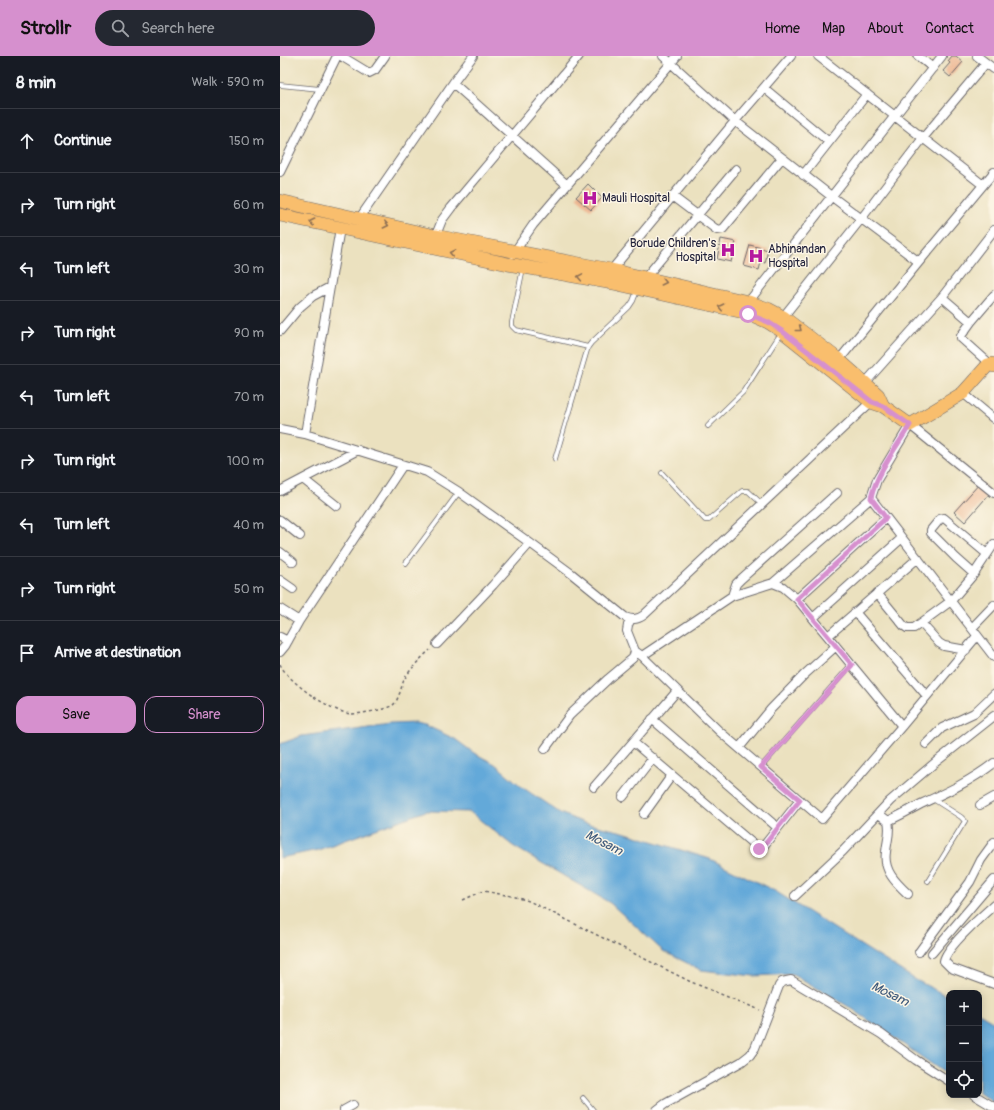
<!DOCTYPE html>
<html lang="en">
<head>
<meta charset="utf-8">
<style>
  body { margin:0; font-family:Pangolin,sans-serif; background:#242831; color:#f1f3f6 }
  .controls { position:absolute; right:12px; bottom:12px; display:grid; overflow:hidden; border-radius:8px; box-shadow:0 2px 10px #0003 }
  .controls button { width:36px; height:36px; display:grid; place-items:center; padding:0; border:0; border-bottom:1px solid #363941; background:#171b24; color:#f1f3f6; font:20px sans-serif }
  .stop { position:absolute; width:12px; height:12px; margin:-9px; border:3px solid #d690ce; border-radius:50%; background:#fff }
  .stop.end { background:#d690ce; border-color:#fff; box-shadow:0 1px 4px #0008 }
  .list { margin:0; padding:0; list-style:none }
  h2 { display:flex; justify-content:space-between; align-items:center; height:52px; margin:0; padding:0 16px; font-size:17px }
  h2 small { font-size:13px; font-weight:400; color:#9ea1a6 }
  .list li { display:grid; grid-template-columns:26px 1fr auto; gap:12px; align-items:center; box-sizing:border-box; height:64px; padding:0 16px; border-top:1px solid #363941 }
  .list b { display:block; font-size:15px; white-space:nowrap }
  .list em { font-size:13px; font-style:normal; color:#9ea1a6 }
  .actions { display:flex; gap:8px; padding:12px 16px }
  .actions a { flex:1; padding:9px 0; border:1px solid #d690ce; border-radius:12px; text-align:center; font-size:14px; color:#d690ce }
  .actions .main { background:#d690ce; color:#111 }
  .icon { flex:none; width:22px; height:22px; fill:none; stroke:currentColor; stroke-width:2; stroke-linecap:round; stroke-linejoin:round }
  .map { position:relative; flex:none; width:714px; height:1054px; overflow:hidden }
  header { display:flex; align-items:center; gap:24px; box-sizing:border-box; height:56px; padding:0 20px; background:#d690ce; color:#111 }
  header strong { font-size:19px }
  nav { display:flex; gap:22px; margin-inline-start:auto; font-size:14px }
  .search { width:280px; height:36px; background:#242831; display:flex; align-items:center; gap:10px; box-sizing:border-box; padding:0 14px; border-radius:22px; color:#9ea1a6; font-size:15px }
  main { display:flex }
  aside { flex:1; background:#171b24 }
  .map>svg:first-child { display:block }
  .water { fill:#64a9d9; stroke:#43668a }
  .building { fill:#edb691 }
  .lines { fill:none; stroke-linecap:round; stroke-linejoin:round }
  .service-casing { stroke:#686569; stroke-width:5.5 }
  .minor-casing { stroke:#686569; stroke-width:10 }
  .primary-casing { stroke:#686569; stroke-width:14 }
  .path { stroke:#686569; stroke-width:1.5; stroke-dasharray:3 3; stroke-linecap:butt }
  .service { stroke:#fff; stroke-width:4 }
  .minor { stroke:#fff; stroke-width:8 }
  .primary { stroke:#f9be6d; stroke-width:13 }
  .oneway { stroke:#8e7054 }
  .route { stroke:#d690ce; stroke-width:5 }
  .labels { text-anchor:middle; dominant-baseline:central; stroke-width:3; stroke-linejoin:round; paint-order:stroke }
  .poi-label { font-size:12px; fill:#22223b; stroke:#fcf5e5; text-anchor:start }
  .water-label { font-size:13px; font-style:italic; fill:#3c587a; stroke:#fcf5e5 }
</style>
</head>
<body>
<header>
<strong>Strollr</strong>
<div class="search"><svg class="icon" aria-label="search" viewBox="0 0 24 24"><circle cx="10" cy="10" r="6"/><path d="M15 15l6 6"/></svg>Search here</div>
<nav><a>Home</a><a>Map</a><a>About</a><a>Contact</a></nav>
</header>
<main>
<aside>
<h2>8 min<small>Walk · 590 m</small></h2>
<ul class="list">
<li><svg class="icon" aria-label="ahead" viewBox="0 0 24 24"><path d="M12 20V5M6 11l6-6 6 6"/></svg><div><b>Continue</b></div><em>150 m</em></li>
<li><svg class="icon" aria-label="right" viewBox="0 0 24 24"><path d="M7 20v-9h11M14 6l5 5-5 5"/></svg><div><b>Turn right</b></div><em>60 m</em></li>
<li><svg class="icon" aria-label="left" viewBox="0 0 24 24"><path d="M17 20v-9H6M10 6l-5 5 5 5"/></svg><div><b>Turn left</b></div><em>30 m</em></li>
<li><svg class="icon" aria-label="right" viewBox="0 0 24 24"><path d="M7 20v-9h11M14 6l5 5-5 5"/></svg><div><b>Turn right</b></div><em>90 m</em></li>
<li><svg class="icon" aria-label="left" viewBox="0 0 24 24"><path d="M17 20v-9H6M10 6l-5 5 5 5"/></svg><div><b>Turn left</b></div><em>70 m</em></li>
<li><svg class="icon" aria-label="right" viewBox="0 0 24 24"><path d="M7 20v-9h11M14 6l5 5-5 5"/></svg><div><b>Turn right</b></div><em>100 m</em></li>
<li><svg class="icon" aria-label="left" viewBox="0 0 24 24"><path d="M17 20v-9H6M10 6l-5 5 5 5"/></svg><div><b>Turn left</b></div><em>40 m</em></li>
<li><svg class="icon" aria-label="right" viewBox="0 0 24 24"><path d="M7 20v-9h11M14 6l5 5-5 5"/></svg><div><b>Turn right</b></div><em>50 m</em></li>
<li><svg class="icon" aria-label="arrive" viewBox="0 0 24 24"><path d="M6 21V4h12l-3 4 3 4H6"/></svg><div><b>Arrive at destination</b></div></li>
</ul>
<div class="actions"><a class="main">Save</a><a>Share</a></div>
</aside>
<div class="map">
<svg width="714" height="1054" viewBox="0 0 714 1054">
  <rect width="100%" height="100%" fill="#fcf5e5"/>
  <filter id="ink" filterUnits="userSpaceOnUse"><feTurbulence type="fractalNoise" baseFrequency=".025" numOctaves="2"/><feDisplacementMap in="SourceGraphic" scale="8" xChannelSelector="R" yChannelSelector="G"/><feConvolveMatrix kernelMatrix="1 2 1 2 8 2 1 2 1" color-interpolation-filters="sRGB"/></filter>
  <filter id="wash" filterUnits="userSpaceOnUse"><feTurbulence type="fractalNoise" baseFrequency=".012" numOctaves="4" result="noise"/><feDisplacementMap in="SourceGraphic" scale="16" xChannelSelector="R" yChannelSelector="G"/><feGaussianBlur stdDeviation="0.9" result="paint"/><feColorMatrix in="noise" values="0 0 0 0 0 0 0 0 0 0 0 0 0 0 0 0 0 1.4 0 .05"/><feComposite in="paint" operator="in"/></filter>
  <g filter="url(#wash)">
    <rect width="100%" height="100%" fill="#ebe1bf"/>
    <path class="water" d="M135,667L145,669L175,683L194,697L215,708L242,731L280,757L304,767L343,776L430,803L495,835L636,924L669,941V1020L571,952L513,918L474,920L421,914L383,895L330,847L233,790L190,756L146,755L38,794L0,802V688L22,680L110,668Z
      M699,957L714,966V1047L699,1037Z"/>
    <g id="blocks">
      <path class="building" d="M672,0H676L683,6L670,21L663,15L670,7L668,5Z
        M308,128L322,142L311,154L296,141Z
        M441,183L456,186L451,206L437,203Z
        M470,189L488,194L485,207L481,206L479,214L464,210Z
        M700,427L711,436L685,466L674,456Z"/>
    </g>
  </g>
  <g filter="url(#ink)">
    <use href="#blocks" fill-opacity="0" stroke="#686569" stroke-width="1"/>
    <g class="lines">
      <g class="service-casing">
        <path id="service" d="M0,29L40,33
          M243,212L232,266V270L236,274L308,291
          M428,370L463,336L501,277
          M275,403L308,291L311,287L349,251L353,245L357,235
          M382,417L425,464H429L462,435H468L482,448
          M126,507L179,436
          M481,711L571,609
          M648,825L685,765L681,761L653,743
          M303,1042L313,1054"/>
      </g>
      <g class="minor-casing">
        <path id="minor" d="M61,0L89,17L95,14L105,0
          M383,0L455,65L551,140L639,206
          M538,0L703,129
          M638,0L653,12
          M697,0L714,13
          M173,27L287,129
          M484,32L549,86
          M0,116L57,0
          M523,119L587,38
          M392,140L437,174L443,173L502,102
          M79,163L173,27L193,0
          M154,184L162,164L171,152L299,0
          M233,198L253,169L397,0
          M329,217L455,65L511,0
          M365,222L456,113
          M662,241L691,266L681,280V282L710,308
          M466,249L662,0
          M503,261L581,163L643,82L706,7
          M691,266L714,239
          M0,275L20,251L33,240L50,231
          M559,304L639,206L714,116
          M585,327L662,241L714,174
          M683,337L714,363
          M0,373L25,378L147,416L179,436L250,487L292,518L345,561C352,564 357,564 364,559L594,343
          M25,378L60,172
          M23,423L57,450
          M0,435L78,394
          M591,442L714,601
          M0,464L20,480
          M0,496L13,506
          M694,518L676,502L651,477V474L660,463L664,462L707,498
          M0,524L13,533
          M493,527L591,442L597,424L630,369L714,437
          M597,537L624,570L627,572H634L671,545L694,518L714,488
          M452,540L456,528L461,523L557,437
          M517,543L606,462
          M0,553L19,565
          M575,556L647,640
          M533,562L622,482
          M641,567L659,587L664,590L686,594
          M692,572L714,549
          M548,580L638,502
          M0,581L8,585
          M157,588L213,529L250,487
          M355,595L362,600L439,675L542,763L622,670L697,580
          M0,596L5,590L19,565L123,409
          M362,600L452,540L493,527L503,531L517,543L622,670
          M372,663L498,772
          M353,686L479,793L482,792L520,744
          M646,688L662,672L694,657L714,638
          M459,692L491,653L524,619L556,590
          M265,693L290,659L328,623L353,602L355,595L347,575L348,569L351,563
          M314,731L397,635
          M343,741L373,702
          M700,749L714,741
          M364,758L392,719
          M599,758L608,765C619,760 630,754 641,748C667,736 691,725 714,707
          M608,765C611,776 607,784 606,796C603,814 615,826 628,838
          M515,840L563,795L610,745L657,705L714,660
          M714,849C703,859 666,891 664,905L671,912L714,928
          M639,896L690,826L701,804L714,786
          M652,897L714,824
          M694,1039L714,1051
          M64,1054L73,1049
          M377,1054L385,1048L461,1006L470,999L475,992L499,930L502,926L511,924L601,978L636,1004L669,1025"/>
      </g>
      <g class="primary-casing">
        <path id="primary" d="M0,145L155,180L331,214L468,246L488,253L503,261L559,304L585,327L598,339L603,350
          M0,159L228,208L333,227L468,257L488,266L502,275L591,346L603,350L630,369L683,337L708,309L712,308L714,310"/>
      </g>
      <path class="path" d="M0,608C7,625 51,656 71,658C80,658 105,654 113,649C119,644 121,631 124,624C130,613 141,602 150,594
        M183,844L203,835L232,840L249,845L411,926L480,954"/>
      <use href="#service" class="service"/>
      <use href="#minor" class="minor"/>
      <use href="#primary" class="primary"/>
    </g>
    <defs><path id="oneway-chevron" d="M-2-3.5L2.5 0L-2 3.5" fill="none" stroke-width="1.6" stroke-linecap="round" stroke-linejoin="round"/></defs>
    <g class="oneway">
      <use href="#oneway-chevron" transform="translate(32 166) rotate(-168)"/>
      <use href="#oneway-chevron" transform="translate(106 169) rotate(13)"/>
      <use href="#oneway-chevron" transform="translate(172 197) rotate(-168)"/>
      <use href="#oneway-chevron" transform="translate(300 221) rotate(-170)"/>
      <use href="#oneway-chevron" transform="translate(384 226) rotate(13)"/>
      <use href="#oneway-chevron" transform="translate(441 251) rotate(-167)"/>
      <use href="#oneway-chevron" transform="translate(519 273) rotate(38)"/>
    </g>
  </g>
  <g class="lines" filter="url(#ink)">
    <path class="route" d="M468,258L488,266L502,275L592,346L603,350L630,369C616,392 597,416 591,442L606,462L517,543L572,609L481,711L520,744L482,792L479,793"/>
  </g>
  <defs>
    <g id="hospital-bare" transform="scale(1.2)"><path d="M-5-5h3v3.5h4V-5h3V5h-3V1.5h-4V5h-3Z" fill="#b5179e" stroke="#fcf5e5" stroke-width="2.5" paint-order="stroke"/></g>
  </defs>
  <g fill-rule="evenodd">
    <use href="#hospital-bare" x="310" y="142"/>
    <use href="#hospital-bare" x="448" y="194"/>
    <use href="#hospital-bare" x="476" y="200"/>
  </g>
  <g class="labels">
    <g class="poi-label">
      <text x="322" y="142">Mauli Hospital</text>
      <text x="436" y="187" text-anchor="end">Borude Children's<tspan x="436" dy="14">Hospital</tspan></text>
      <text x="488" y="193">Abhinandan<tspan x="488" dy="14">Hospital</tspan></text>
    </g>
    <g class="water-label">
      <text transform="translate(324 787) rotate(27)">Mosam</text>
      <text transform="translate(610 938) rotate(26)">Mosam</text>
    </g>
  </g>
</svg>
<div class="controls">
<button>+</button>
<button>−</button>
<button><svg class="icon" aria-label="locate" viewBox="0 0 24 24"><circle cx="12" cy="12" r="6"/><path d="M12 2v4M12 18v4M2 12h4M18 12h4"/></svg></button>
</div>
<div class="stop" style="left:468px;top:258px"></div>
<div class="stop end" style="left:479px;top:793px"></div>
</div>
</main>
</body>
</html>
